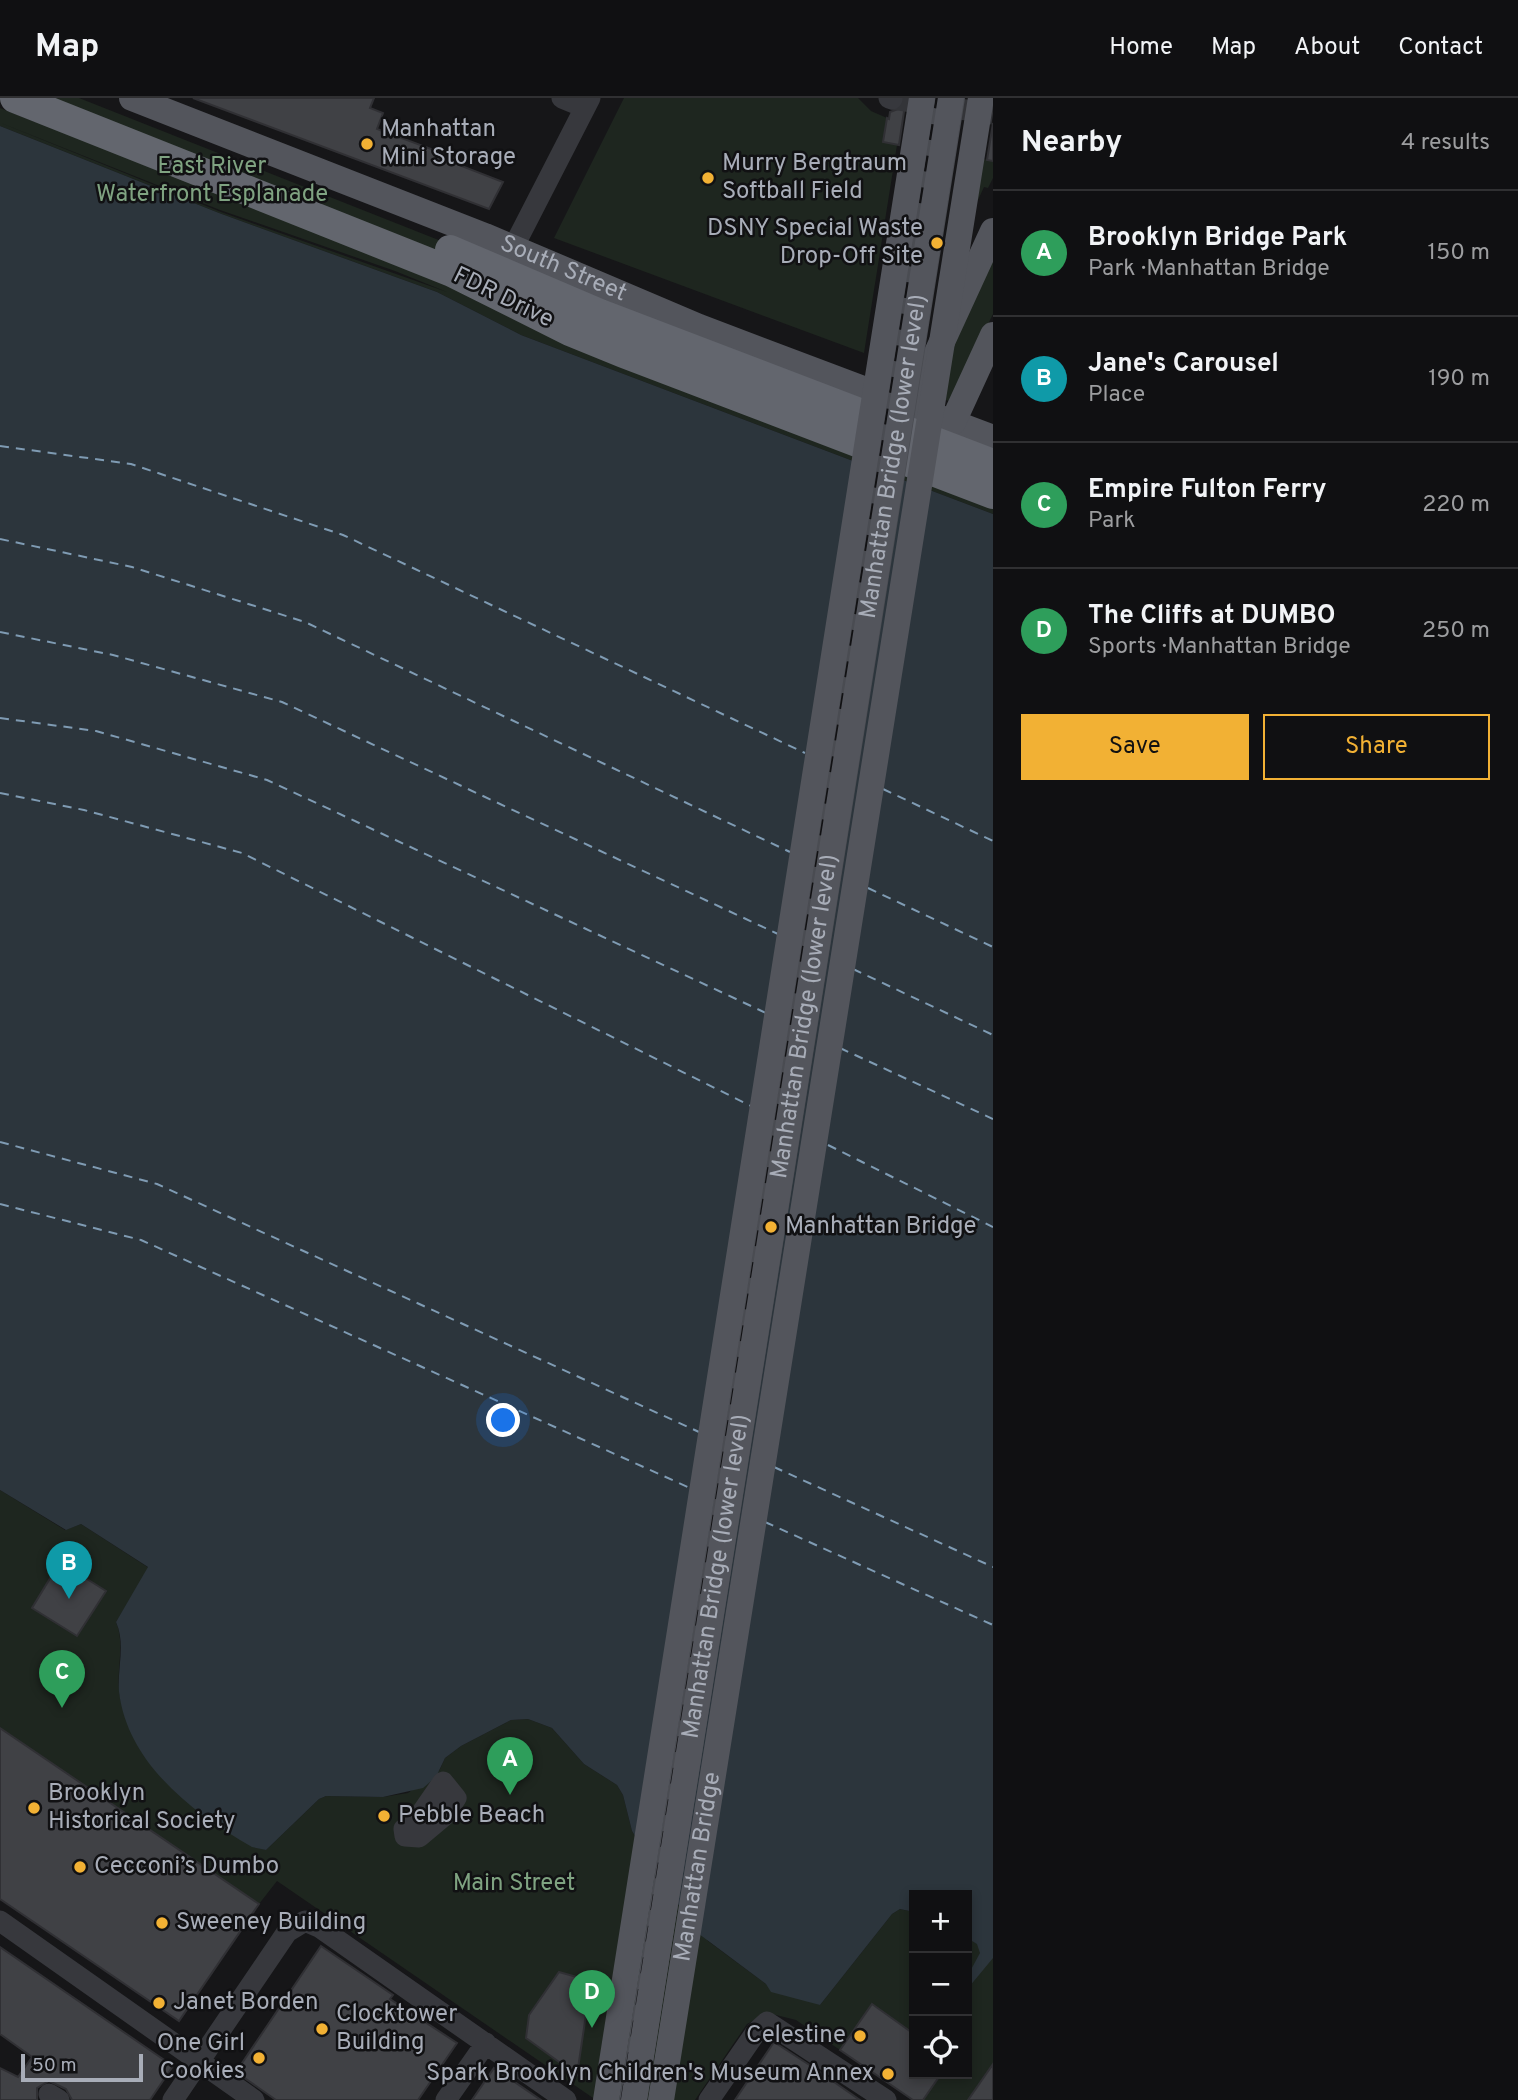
<!DOCTYPE html>
<html lang="en">
<head>
<meta charset="utf-8">
<style>
  body { margin:0; font-family:Overpass,sans-serif; background:#1e1e20; color:#f1f3f6 }
  .controls { position:absolute; right:21px; bottom:21px; display:grid; overflow:hidden; border-radius:0px; box-shadow:0 4px 10px #0003 }
  .controls button { width:63px; height:63px; display:grid; place-items:center; padding:0; border:0; border-bottom:2px solid #303032; background:#101012; color:#f1f3f6; font:35px sans-serif }
  .scale { position:absolute; left:21px; bottom:18px; width:122px; box-sizing:border-box; padding-left:7px; border:4px solid #a8adb8; border-top:0; font-size:19px; line-height:24px; white-space:nowrap; color:#a8adb8; -webkit-text-stroke:5px #111113; paint-order:stroke }
  .you { position:absolute; left:504px; top:1323px; width:24px; height:24px; margin:-18px; border:5px solid #fff; border-radius:50%; background:#1a73e8; box-shadow:0 0 0 10px #1a73e833 }
  .badge { display:grid; place-items:center; width:46px; height:46px; border-radius:50%; background:#f2b134; color:#fff; font-size:23px; font-weight:700 }
  .pin { position:absolute; translate:-50% -58px; filter:drop-shadow(0 2px 4px #0008) }
  .pin::after { content:''; position:absolute; top:37px; width:24px; height:21px; background:inherit; clip-path:polygon(0 0,100% 0,50% 100%) }
  .list { margin:0; padding:0; list-style:none }
  h2 { display:flex; justify-content:space-between; align-items:center; height:91px; margin:0; padding:0 28px; font-size:30px }
  h2 small { font-size:23px; font-weight:400; color:#9c9d9f }
  .list li { display:grid; grid-template-columns:46px 1fr auto; gap:21px; align-items:center; box-sizing:border-box; height:126px; padding:0 28px; border-top:2px solid #303032 }
  .list b { display:block; font-size:26px; white-space:nowrap }
  .list p { margin:0; font-size:23px; white-space:nowrap; color:#9c9d9f }
  .list em { font-size:23px; font-style:normal; color:#9c9d9f }
  .actions { display:flex; gap:14px; padding:21px 28px }
  .actions a { flex:1; padding:16px 0; border:2px solid #f2b134; border-radius:0px; text-align:center; font-size:24px; color:#f2b134 }
  .actions .main { background:#f2b134; color:#111 }
  .icon { flex:none; width:38px; height:38px; fill:none; stroke:currentColor; stroke-width:2; stroke-linecap:round; stroke-linejoin:round }
  .map { position:relative; flex:none; width:993px; height:2002px; overflow:hidden }
  header { display:flex; align-items:center; gap:42px; box-sizing:border-box; height:98px; padding:0 35px; background:#101012; border-bottom:2px solid #303032 }
  header strong { font-size:33px }
  nav { display:flex; gap:38px; margin-inline-start:auto; font-size:24px }
  main { display:flex }
  aside { flex:1; background:#101012 }
  .map>svg:first-child { display:block }
  .green { fill:#1e261f }
  .water { fill:#2c353c }
  .pier { fill:#161618 }
  .lines { fill:none; stroke-linecap:round; stroke-linejoin:round }
  .ferry { stroke:#7f9bb3; stroke-width:2; stroke-dasharray:9 7; stroke-linecap:butt }
  .building { fill:#404145; stroke:#303034; stroke-width:2 }
  .minor-tunnel { stroke:#333438; stroke-width:21; stroke-dasharray:21 10; stroke-linecap:butt }
  .minor { stroke:#37383d; stroke-width:21 }
  .major { stroke:#53555c; stroke-width:26 }
  .highway { stroke:#63666e; stroke-width:30 }
  .rail-casing { stroke:#4a4c52; stroke-width:8 }
  .rail { stroke:#111113; stroke-width:5; stroke-dasharray:16; stroke-linecap:butt }
  .major-bridge { stroke:#53555c; stroke-width:26 }
  .poi-dot { fill:#f2b134; stroke:#111113; stroke-width:2.5 }
  .labels { text-anchor:middle; dominant-baseline:central; stroke-width:5; stroke-linejoin:round; paint-order:stroke }
  .poi-label { font-size:24px; fill:#a8adb8; stroke:#111113; text-anchor:start }
  .park-label { font-size:24px; fill:#7fa381; stroke:#111113 }
  .street-label { font-size:24px; fill:#a8adb8; stroke:#111113 }
</style>
</head>
<body>
<header>
<strong>Map</strong>
<nav><a>Home</a><a>Map</a><a>About</a><a>Contact</a></nav>
</header>
<main>
<div class="map">
<svg width="993" height="2002" viewBox="0 0 993 2002">
  <rect width="100%" height="100%" fill="#161618"/>
  <path class="green" d="M44,0H79L993,361V416L521,237L437,194L219,115L0,28V10L35,24Z
    M624,0H858L871,13L887,20L883,44L897,47L864,255L554,140Z
    M983,61L993,63V80L988,90L984,89L977,104Z
    M993,150V216L950,303L945,302L934,289Z
    M0,1392L65,1432L81,1426L149,1470L116,1524C126,1547 115,1574 120,1599C132,1656 169,1690 215,1723C231,1735 246,1747 266,1752L319,1701L326,1698L383,1699L408,1695L439,1673L445,1660L461,1648L511,1622L528,1621L552,1630L584,1666L617,1687L623,1697L632,1733L708,1843L766,1886L820,1907L892,1816L900,1811L914,1814V1936L872,1907L840,1952L796,1922L768,1915L747,1926L695,2002H596L277,1783L259,1806L0,1630Z
    M967,1840L993,1854V1973L989,1971L968,2002H923L941,1976H967Z"/>
  <path class="water" d="M0,28L219,115L437,194L521,237L993,416V1860L969,1889L967,1879L980,1855L977,1846L967,1840V1797H914V1814L900,1811L892,1816L820,1907L771,1894L766,1886L695,1833L632,1733L623,1697L617,1687L584,1666L552,1630L528,1621L511,1622L461,1648L445,1660L436,1679L423,1690L383,1699L326,1698L319,1701L266,1752L252,1749C193,1715 128,1666 119,1594C117,1571 126,1546 116,1524L148,1469L81,1426L66,1432L0,1392Z"/>
  <path class="pier" d="M1,25L220,112L395,173L447,194L221,114Z"/>
  <g class="lines">
    <path class="ferry" d="M0,348L131,366L343,437L805,655
      M0,441L132,469L305,524L790,754
      M0,534L113,557L282,604L778,836
      M0,620L96,633L267,682L766,915
      M883,691L993,743
      M0,695L84,712L242,755L751,1008
      M868,790L993,849
      M853,871L993,937
      M840,950L993,1021
      M0,1044L157,1086L699,1334
      M828,1047L993,1129
      M0,1106L141,1142L690,1390
      M774,1369L993,1469
      M765,1424L993,1527"/>
  </g>
  <path class="building" d="M193,0H374L370,10L383,15L377,31L461,62L459,67L503,84L489,111Z
    M906,0L899,47L883,44L887,20L889,21L890,14L901,10Z
    M993,25V63L987,62Z
    M60,1464L106,1493L77,1538L32,1510Z
    M0,1630L259,1806L179,1923L0,1801Z
    M321,1848L393,1897L390,1901L457,1945L418,2002H276L236,1974Z
    M0,1849L173,1968L150,2002H72L66,1991L49,1983L37,1990V2002H0V1970L18,1979L32,1959L0,1936Z
    M559,1874L591,1883L577,1977L526,1940L529,1917Z
    M872,1906L914,1936V1976H941L923,2002H913L840,1952Z
    M774,1944L811,1968L860,2002H735Z
    M993,1966V2002H968Z
    M494,1970L541,2002H472Z"/>
  <g class="lines">
    <path class="minor-tunnel" d="M892,1L993,16"/>
    <path class="minor" d="M562,0L584,9
      M889,0L892,1
      M513,150L590,0
      M443,1684L456,1700L444,1718L419,1739L405,1738L404,1731L416,1723Z
      M0,1823L254,2002
      M49,1996L59,2002
      M173,2002L287,1834L305,1823L319,1829L566,2002
      M446,2002L486,1945
      M709,2002L756,1934L767,1924L886,2002"/>
    <g class="major">
      <path id="s1" d="M132,0L485,138L699,229L993,340"/>
      <path d="M912,309L993,133"/>
      <path d="M953,324L993,237"/>
    </g>
    <path class="highway" d="M15,0L452,174L570,233L624,255L993,396
      M450,152L600,216L993,366"/>
    <g class="rail-casing">
      <path id="rail" d="M623,2002L938,0
        M643,2002L961,0
        M654,2002L974,0"/>
    </g>
    <use href="#rail" class="rail"/>
    <g class="major-bridge">
      <path d="M606,2002L922,0"/>
      <path id="s2" d="M634,2002L951,0"/>
      <path id="s3" d="M661,2002L981,0"/>
    </g>
  </g>
  <g class="poi-dot">
    <circle cx="367" cy="46" r="7"/>
    <circle cx="708" cy="80" r="7"/>
    <circle cx="937" cy="145" r="7"/>
    <circle cx="771" cy="1129" r="7"/>
    <circle cx="34" cy="1710" r="7"/>
    <circle cx="384" cy="1718" r="7"/>
    <circle cx="80" cy="1769" r="7"/>
    <circle cx="162" cy="1825" r="7"/>
    <circle cx="159" cy="1905" r="7"/>
    <circle cx="322" cy="1931" r="7"/>
    <circle cx="860" cy="1938" r="7"/>
    <circle cx="259" cy="1960" r="7"/>
    <circle cx="888" cy="1976" r="7"/>
  </g>
  <g class="labels">
    <g class="poi-label">
      <text x="381" y="32">Manhattan<tspan x="381" dy="28">Mini Storage</tspan></text>
      <text x="722" y="66">Murry Bergtraum<tspan x="722" dy="28">Softball Field</tspan></text>
      <text x="923" y="131" text-anchor="end">DSNY Special Waste<tspan x="923" dy="28">Drop-Off Site</tspan></text>
      <text x="785" y="1129">Manhattan Bridge</text>
      <text x="48" y="1696">Brooklyn<tspan x="48" dy="28">Historical Society</tspan></text>
      <text x="398" y="1718">Pebble Beach</text>
      <text x="94" y="1769">Cecconi’s Dumbo</text>
      <text x="176" y="1825">Sweeney Building</text>
      <text x="173" y="1905">Janet Borden</text>
      <text x="336" y="1917">Clocktower<tspan x="336" dy="28">Building</tspan></text>
      <text x="846" y="1938" text-anchor="end">Celestine</text>
      <text x="245" y="1946" text-anchor="end">One Girl<tspan x="245" dy="28">Cookies</tspan></text>
      <text x="874" y="1976" text-anchor="end">Spark Brooklyn Children's Museum Annex</text>
    </g>
    <g class="park-label">
      <text x="212" y="69">East River<tspan x="212" dy="28">Waterfront Esplanade</tspan></text>
      <text x="514" y="1786">Main Street</text>
    </g>
    <g class="street-label">
      <text stroke="none"><textPath href="#s1" startOffset="464">South Street</textPath></text>
      <text transform="translate(503 200) rotate(26)">FDR Drive</text>
      <text stroke="none"><textPath href="#s2" startOffset="1664">Manhattan Bridge (lower level)</textPath></text>
      <text stroke="none"><textPath href="#s2" startOffset="1097">Manhattan Bridge (lower level)</textPath></text>
      <text stroke="none"><textPath href="#s2" startOffset="530">Manhattan Bridge (lower level)</textPath></text>
      <text stroke="none"><textPath href="#s3" startOffset="236">Manhattan Bridge</textPath></text>
    </g>
  </g>
</svg>
<div class="controls">
<button>+</button>
<button>−</button>
<button><svg class="icon" aria-label="locate" viewBox="0 0 24 24"><circle cx="12" cy="12" r="6"/><path d="M12 2v4M12 18v4M2 12h4M18 12h4"/></svg></button>
</div>
<div class="scale">50 m</div>
<div class="you"></div>
<div class="pin badge" style="left:510px;top:1697px;background:#2e9e5b">A</div>
<div class="pin badge" style="left:69px;top:1501px;background:#0f9aa8">B</div>
<div class="pin badge" style="left:62px;top:1610px;background:#2e9e5b">C</div>
<div class="pin badge" style="left:592px;top:1930px;background:#2e9e5b">D</div>
</div>
<aside>
<h2>Nearby<small>4 results</small></h2>
<ul class="list">
<li><span class="badge" style="background:#2e9e5b">A</span><div><b>Brooklyn Bridge Park</b><p>Park · Manhattan Bridge</p></div><em>150 m</em></li>
<li><span class="badge" style="background:#0f9aa8">B</span><div><b>Jane's Carousel</b><p>Place</p></div><em>190 m</em></li>
<li><span class="badge" style="background:#2e9e5b">C</span><div><b>Empire Fulton Ferry</b><p>Park</p></div><em>220 m</em></li>
<li><span class="badge" style="background:#2e9e5b">D</span><div><b>The Cliffs at DUMBO</b><p>Sports · Manhattan Bridge</p></div><em>250 m</em></li>
</ul>
<div class="actions"><a class="main">Save</a><a>Share</a></div>
</aside>
</main>
</body>
</html>
